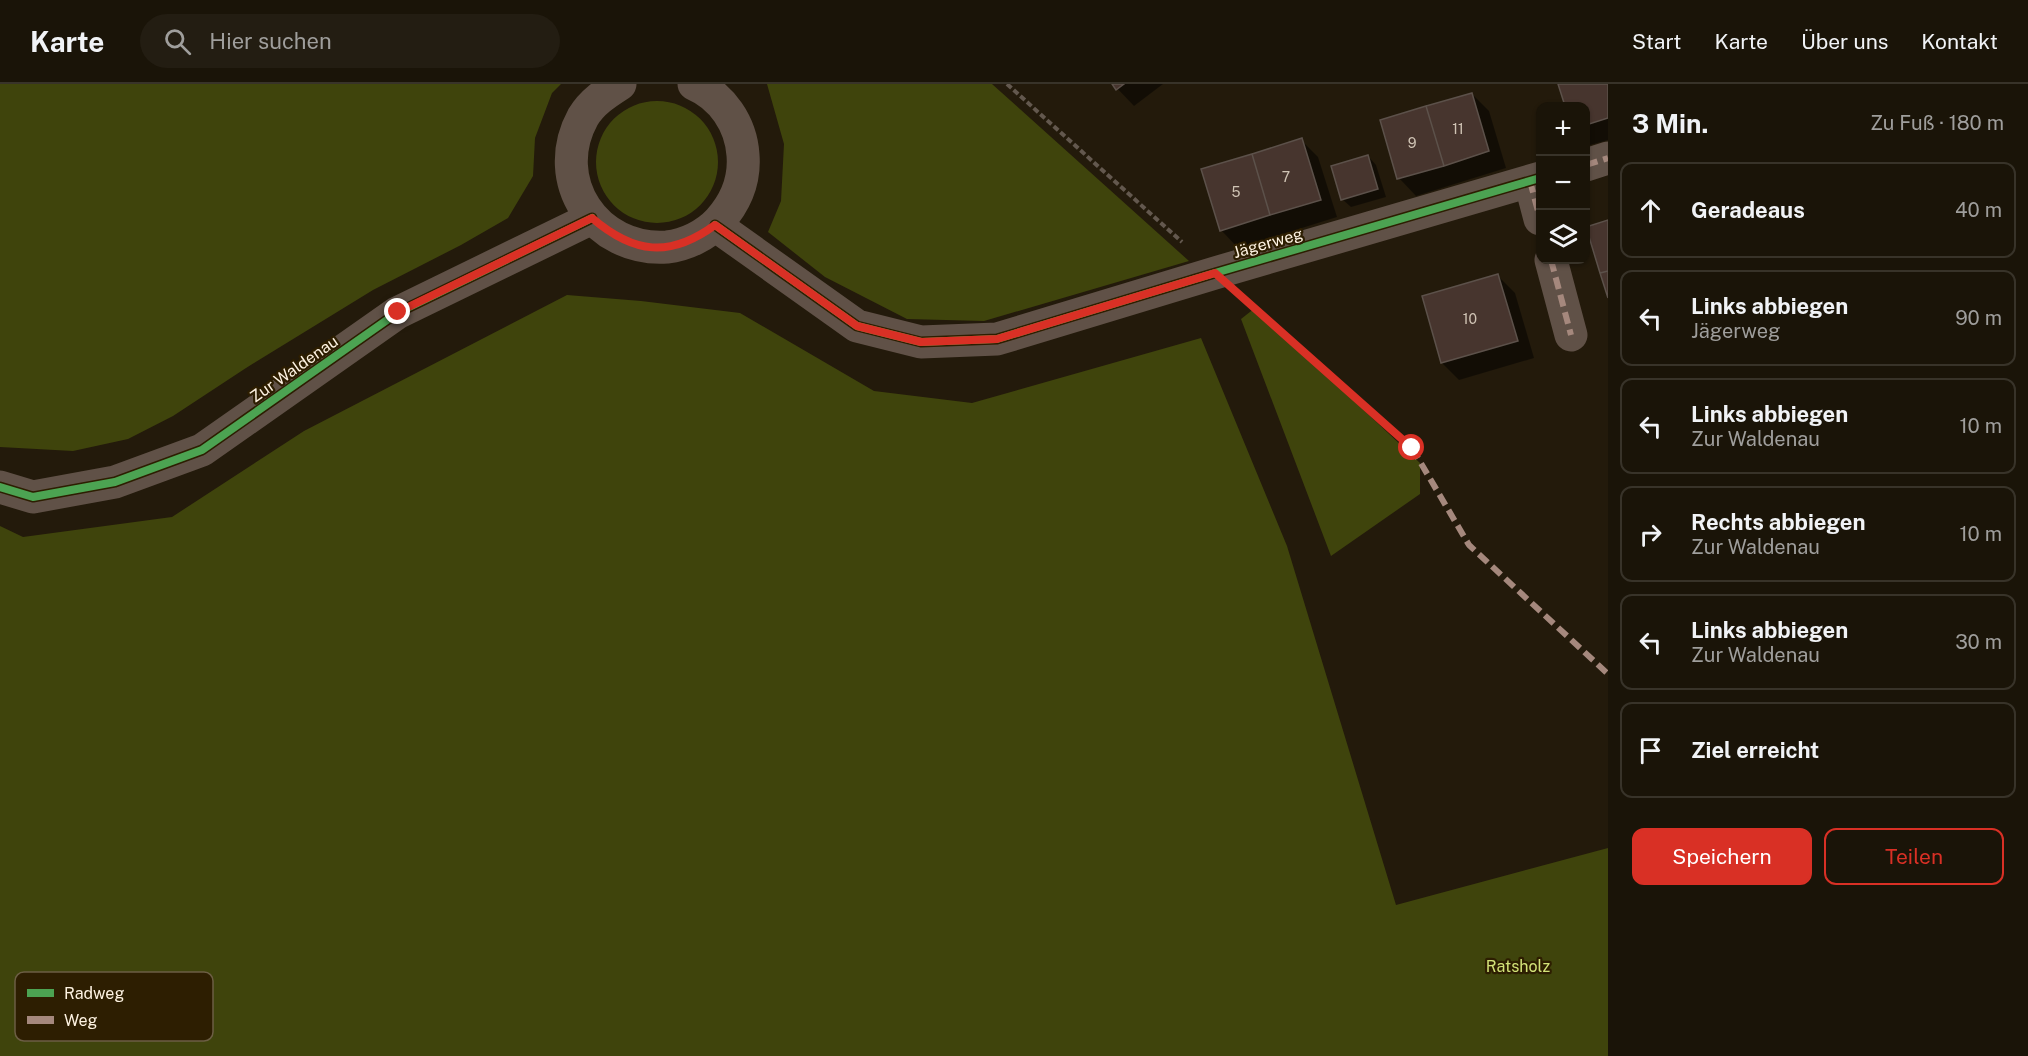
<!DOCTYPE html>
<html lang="de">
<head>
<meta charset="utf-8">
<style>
  body { margin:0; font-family:"Public Sans",sans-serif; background:#231d12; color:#f1f3f6 }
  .controls { position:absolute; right:18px; top:18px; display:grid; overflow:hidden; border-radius:12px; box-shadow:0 2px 4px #0004 }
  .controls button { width:54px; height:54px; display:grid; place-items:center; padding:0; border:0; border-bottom:2px solid #383329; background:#1a1408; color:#f1f3f6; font:30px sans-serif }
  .stop { position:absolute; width:18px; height:18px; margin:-14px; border:4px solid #d93025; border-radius:50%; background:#fff }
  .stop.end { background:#d93025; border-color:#fff; box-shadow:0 2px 6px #0008 }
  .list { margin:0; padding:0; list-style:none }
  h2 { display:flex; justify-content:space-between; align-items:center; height:78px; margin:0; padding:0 24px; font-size:26px }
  h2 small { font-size:20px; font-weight:400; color:#9f9e9c }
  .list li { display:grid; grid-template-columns:39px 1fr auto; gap:18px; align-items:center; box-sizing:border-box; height:96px; margin:0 12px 12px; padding:0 12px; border:2px solid #383329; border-radius:12px }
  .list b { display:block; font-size:22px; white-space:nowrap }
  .list p { margin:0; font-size:20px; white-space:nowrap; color:#9f9e9c }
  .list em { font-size:20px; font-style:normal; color:#9f9e9c }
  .actions { display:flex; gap:12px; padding:18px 24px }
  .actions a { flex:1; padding:14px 0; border:2px solid #d93025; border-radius:12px; text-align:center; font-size:21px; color:#d93025 }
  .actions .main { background:#d93025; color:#fff }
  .icon { flex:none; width:33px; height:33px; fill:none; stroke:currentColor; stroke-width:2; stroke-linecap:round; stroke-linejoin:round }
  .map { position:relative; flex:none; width:1608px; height:972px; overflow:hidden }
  header { display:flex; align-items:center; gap:36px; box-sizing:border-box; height:84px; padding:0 30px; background:#1a1408; border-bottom:2px solid #383329 }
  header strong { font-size:28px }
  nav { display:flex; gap:33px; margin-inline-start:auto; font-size:21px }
  .search { width:420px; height:54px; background:#231d12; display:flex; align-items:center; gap:15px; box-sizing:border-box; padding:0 21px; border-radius:33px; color:#9f9e9c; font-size:22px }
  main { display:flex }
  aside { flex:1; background:#1a1408 }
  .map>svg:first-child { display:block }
  .green { fill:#3f440c }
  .shadow { fill:#0007 }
  .building { fill:#47352e; stroke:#5c514a; stroke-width:1.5 }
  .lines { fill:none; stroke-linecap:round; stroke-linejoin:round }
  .path { stroke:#63584e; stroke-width:4; stroke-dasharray:6 3; stroke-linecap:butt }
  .street { stroke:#605147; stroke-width:33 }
  .quiet { stroke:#a5887d; stroke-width:6; stroke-dasharray:12 6; stroke-linecap:butt }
  .cycleway-casing { stroke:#2d1e01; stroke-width:11 }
  .cycleway { stroke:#4ca352; stroke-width:8 }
  .route { stroke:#d93025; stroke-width:8 }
  .labels { text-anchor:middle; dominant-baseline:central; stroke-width:4.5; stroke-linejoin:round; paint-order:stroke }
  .number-label { font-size:14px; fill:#d0c4b5 }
  .street-label { font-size:16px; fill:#fef3e2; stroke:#2d1e01 }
  .park-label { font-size:16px; fill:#d3e378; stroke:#2d1e01 }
  .key { fill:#2d1e01; stroke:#6c5e44; stroke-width:1.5 }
  .key-label { font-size:16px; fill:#fef3e2 }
</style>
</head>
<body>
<header>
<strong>Karte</strong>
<div class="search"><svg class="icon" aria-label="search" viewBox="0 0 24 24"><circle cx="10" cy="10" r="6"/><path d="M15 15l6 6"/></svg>Hier suchen</div>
<nav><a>Start</a><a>Karte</a><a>Über uns</a><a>Kontakt</a></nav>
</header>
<main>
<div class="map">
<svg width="1608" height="972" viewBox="0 0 1608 972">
  <rect width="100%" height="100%" fill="#231a0b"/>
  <path class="green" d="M0,0H561L552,9L535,54L533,92L508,134L461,161L373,206L246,284L173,332L128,355L73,367L0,363Z
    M767,0H992L1189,177L984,237L907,235L825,193L768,148L781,117L784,60Z
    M596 78a61 61 0 1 1 122 0a61 61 0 1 1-122 0Z
    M567,211L641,217L740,229L874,307L972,319L1201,254L1287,462L1396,821L1608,764V972H0V442L23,453L172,433L304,347Z
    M1255,224L1420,379V410L1331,472L1241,235Z"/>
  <path class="shadow" d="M1113,0H1163L1134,22Z
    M1560,0H1608V56L1590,61L1586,57V22H1566Z
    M1472,10L1489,27L1506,84L1416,112L1399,94Z
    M1301,56L1318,73L1337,133L1238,164L1221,146Z
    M1368,72L1376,81L1386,113L1351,123L1342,115Z
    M1498,192L1515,209L1534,274L1459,296L1442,279Z"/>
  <path class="building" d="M1112,0H1124L1116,6Z
    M1558,0H1608V34L1586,41V22H1565Z
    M1472,9L1489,67L1444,82L1426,22Z
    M1426,22L1444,82L1397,95L1380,36Z
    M1302,54L1321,116L1270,131L1252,70Z
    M1252,70L1270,131L1220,147L1201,85Z
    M1368,71L1378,105L1341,116L1331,82Z
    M1608,136V187L1600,189L1586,143Z
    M1608,187V214L1600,189Z
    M1498,190L1518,257L1441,279L1422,212Z"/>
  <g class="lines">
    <path class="path" d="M1007,0L1182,158
      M1250,220L1412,364"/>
    <path class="street" d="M620,0C606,9 592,18 583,33C548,97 596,168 667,163C686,161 706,151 719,137C736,118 745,96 743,71C741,40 722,12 694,0
      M1586,81L1608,74
      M1530,97L1540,135
      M715,141L857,242L921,258L997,255L1215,189L1540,94
      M1551,176L1571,251
      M0,403L33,413L115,398L202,366L397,229L592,134"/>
    <path class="quiet" d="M1586,81L1608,74
      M1530,97L1540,135
      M1551,176L1571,251
      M1412,364L1469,461L1608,590"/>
    <g class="cycleway-casing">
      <path id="cycleway" d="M715,141L857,242L921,258L997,255L1215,189L1540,94
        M0,403L33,413L115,398L202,366L397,229L592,134"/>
    </g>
    <use href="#cycleway" class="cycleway"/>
  </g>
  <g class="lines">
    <path class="route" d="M398,228L592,134C634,170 670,174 715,141L857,242L921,258L997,255L1215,189L1412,364"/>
  </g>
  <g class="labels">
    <g class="number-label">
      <text x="1458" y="45">11</text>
      <text x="1412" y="59">9</text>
      <text x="1286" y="93">7</text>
      <text x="1236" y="108">5</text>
      <text x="1470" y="235">10</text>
    </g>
    <g class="street-label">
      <text transform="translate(1268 159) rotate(-16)">Jägerweg</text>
      <text transform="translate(294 285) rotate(-35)">Zur Waldenau</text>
    </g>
    <g class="park-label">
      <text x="1518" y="882">Ratsholz</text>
    </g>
  </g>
  <rect x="15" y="888" width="198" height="69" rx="9" class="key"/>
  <rect x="27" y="905" width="27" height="8" fill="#4ca352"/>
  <rect x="27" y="932" width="27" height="8" fill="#a5887d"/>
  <g class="key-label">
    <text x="64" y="915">Radweg</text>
    <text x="64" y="942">Weg</text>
  </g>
</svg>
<div class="controls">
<button>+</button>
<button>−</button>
<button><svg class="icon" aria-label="layers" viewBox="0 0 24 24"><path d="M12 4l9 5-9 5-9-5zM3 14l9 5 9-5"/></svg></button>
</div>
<div class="stop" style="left:1412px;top:364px"></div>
<div class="stop end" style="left:398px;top:228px"></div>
</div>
<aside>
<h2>3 Min.<small>Zu Fuß · 180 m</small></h2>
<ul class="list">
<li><svg class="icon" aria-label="ahead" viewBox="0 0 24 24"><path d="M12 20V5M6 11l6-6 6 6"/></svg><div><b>Geradeaus</b></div><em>40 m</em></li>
<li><svg class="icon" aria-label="left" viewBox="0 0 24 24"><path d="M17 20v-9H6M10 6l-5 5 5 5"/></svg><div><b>Links abbiegen</b><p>Jägerweg</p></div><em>90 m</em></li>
<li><svg class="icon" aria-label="left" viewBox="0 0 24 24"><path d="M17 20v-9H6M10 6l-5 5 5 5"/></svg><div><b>Links abbiegen</b><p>Zur Waldenau</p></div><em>10 m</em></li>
<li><svg class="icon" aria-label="right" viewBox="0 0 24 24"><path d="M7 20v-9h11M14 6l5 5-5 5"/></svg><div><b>Rechts abbiegen</b><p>Zur Waldenau</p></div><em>10 m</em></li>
<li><svg class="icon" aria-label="left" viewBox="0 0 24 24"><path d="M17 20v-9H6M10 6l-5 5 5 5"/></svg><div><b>Links abbiegen</b><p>Zur Waldenau</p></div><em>30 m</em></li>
<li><svg class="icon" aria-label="arrive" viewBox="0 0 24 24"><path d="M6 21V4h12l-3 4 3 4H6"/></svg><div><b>Ziel erreicht</b></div></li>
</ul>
<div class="actions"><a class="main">Speichern</a><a>Teilen</a></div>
</aside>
</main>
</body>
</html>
